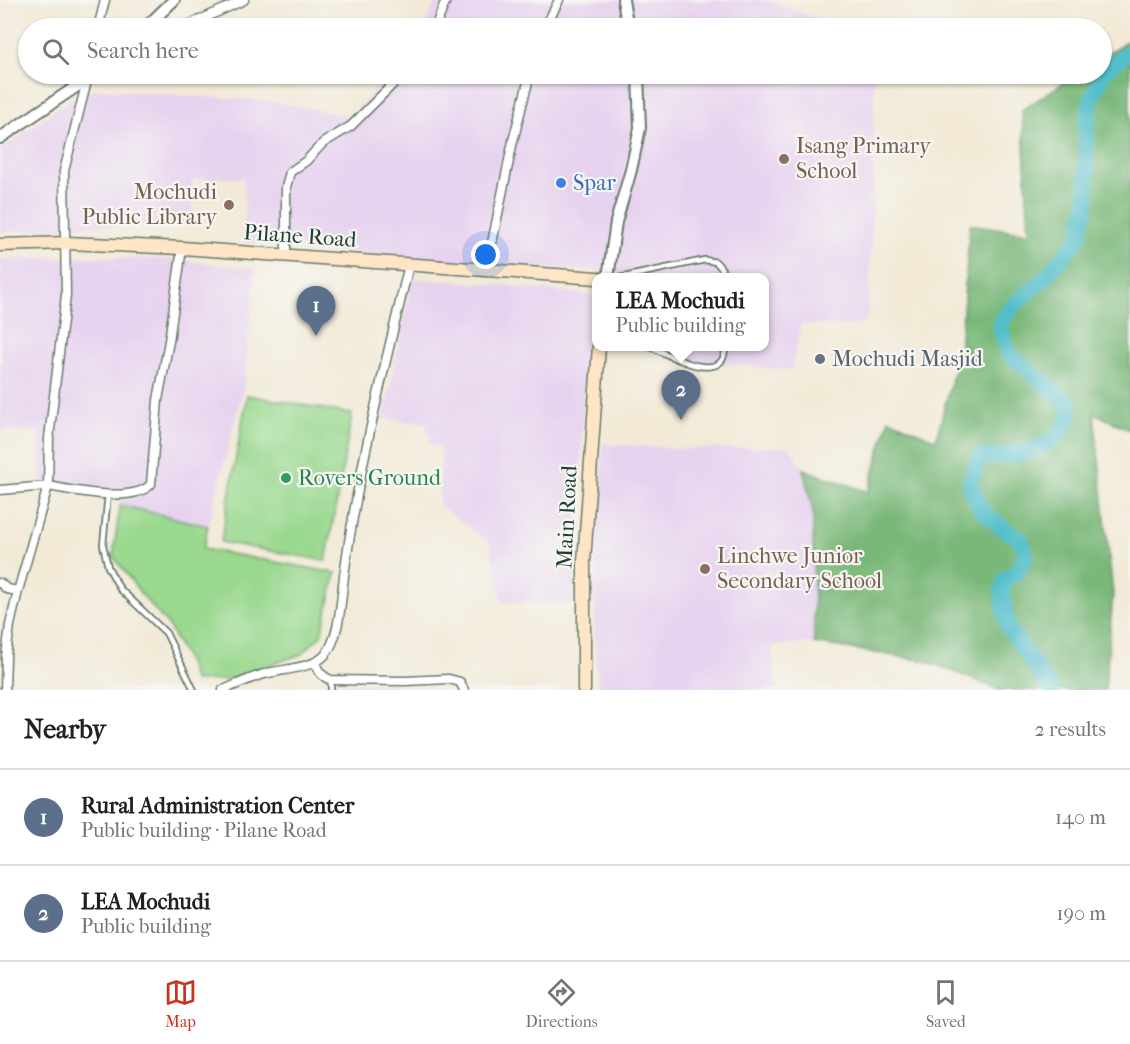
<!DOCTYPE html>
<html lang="en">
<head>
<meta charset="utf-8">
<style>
  body { margin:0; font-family:"IM FELL French Canon",serif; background:#f6f6f6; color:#202124 }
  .you { position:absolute; left:486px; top:255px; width:21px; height:21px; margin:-15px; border:4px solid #fff; border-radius:50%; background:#1a73e8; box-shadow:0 0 0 9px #1a73e833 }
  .badge { display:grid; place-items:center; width:39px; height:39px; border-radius:50%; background:#c8321e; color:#fff; font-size:20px; font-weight:700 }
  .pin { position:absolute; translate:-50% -50px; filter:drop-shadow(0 2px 3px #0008) }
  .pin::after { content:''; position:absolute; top:32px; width:21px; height:18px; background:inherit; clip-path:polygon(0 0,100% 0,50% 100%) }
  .popup { position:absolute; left:592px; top:273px; width:177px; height:78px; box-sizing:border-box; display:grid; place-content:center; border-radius:12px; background:#fff; filter:drop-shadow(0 2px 4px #0005); font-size:20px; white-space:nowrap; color:#757577 }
  .popup b { font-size:22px; color:#202124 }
  .popup::after { content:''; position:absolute; left:50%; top:100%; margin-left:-12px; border:12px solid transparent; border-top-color:#fff }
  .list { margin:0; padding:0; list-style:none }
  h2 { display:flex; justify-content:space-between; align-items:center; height:78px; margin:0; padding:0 24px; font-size:26px }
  h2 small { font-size:20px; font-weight:400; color:#757577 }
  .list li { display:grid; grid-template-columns:39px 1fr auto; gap:18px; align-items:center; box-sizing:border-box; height:96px; padding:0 24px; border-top:2px solid #e0e0e0 }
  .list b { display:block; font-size:22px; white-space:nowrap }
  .list p { margin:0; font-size:20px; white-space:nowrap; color:#757577 }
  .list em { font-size:20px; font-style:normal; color:#757577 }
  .icon { flex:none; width:33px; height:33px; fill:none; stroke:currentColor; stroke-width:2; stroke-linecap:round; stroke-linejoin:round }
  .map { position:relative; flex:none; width:1130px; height:690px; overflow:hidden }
  .search { position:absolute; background:#fff; box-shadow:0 2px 4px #0004; left:18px; right:18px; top:18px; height:66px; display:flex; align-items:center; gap:15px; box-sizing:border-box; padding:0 21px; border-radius:33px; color:#757577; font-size:22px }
  .sheet { height:270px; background:#fff }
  nav { display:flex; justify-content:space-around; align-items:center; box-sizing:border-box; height:84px; border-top:2px solid #e0e0e0; background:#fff; font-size:16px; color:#757577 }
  nav a { display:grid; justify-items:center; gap:3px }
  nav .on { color:#c8321e }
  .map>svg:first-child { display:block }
  .built { fill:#e7d2ef }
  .green { fill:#99d88e; stroke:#5c8a61; stroke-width:1.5 }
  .forest { fill:#7ab879; stroke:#4c7a56; stroke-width:1.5 }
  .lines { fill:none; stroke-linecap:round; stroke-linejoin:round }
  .river { stroke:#51beca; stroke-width:16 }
  .service-casing { stroke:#697a6d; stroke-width:8 }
  .minor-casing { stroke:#697a6d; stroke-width:11 }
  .tertiary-casing { stroke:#697a6d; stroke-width:14 }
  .secondary-casing { stroke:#697a6d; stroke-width:15 }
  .service { stroke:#fff; stroke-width:4.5 }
  .minor { stroke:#fff; stroke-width:8 }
  .tertiary { stroke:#fff; stroke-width:10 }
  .secondary { stroke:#fde5c5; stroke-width:12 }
  .education-dot { fill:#8d6e63; stroke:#f6f6f2; stroke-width:2 }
  .shop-dot { fill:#3f7fe0; stroke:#f6f6f2; stroke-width:2 }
  .worship-dot { fill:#6b7280; stroke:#f6f6f2; stroke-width:2 }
  .leisure-dot { fill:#2e9e5b; stroke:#f6f6f2; stroke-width:2 }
  .labels { text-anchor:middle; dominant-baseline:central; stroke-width:4.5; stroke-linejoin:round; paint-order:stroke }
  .education-label { font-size:22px; fill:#785e54; stroke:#f6f6f2; text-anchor:start }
  .shop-label { font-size:22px; fill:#366cbe; stroke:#f6f6f2; text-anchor:start }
  .street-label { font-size:22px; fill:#1f3d34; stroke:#f6f6f2 }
  .worship-label { font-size:22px; fill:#5b616d; stroke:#f6f6f2; text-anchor:start }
  .leisure-label { font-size:22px; fill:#27864d; stroke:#f6f6f2; text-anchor:start }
</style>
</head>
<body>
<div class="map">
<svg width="1130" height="690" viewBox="0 0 1130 690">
  <rect width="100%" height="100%" fill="#f6f6f2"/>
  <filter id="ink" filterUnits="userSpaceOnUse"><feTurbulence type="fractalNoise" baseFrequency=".0167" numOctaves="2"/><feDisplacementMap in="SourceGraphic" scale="12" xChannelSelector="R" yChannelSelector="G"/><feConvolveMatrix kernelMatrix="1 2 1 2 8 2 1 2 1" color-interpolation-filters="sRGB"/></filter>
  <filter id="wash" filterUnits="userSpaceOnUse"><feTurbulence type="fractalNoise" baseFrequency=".008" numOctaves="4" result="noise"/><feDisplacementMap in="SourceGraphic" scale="24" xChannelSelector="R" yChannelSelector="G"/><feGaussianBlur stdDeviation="1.35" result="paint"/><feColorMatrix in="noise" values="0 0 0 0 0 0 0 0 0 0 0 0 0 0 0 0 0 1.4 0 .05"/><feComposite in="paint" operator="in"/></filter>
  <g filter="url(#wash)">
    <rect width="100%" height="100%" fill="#f2ead7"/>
    <path class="built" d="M436,0H766L842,28H424Z
      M389,74H874L873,199L868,319L851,326L801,324L792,370L695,361L667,347L765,346V278L613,277L614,271L488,265L245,242L244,178L192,179L193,224L91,226L0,232V150L76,95L98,89L269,101L351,116Z
      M82,257L173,259L255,269L244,385L208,526L120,505L119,490L40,482L39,432L0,431V363L2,362L0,349V259Z
      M412,278L512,286L596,296L585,378L574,603L502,602L489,542L439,505L441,447L431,446L426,423L383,419Z
      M603,444L686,449L790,447L803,469L813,511L814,643L772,645L776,690H598L594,621L597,517Z
      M340,684L396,685L397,690H335Z"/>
    <path class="green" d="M247,395L352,414L326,561L221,542Z
      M120,505L208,526L203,549L336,573L321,635L302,654L227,680L194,681L188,663L168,625L142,595L113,556Z"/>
    <path class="forest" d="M1130,39V430L1094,413L1113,594L1105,690H1000L926,661L814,643L813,511L803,469L868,492L889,419L936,440L960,348L970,224L1029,233L1022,110L1077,74H1102V57Z"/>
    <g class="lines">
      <path class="river" d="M1052,690L1007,626L1002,590L1006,578L1018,572L1026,555L1021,539L1004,529L980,509L970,484L979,457C1011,456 1050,454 1067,423C1070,418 1069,410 1070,404L1007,352L1000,323L1015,304L1046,277L1079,237L1087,203L1086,128L1091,100L1105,70L1130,51"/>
    </g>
  </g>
  <g filter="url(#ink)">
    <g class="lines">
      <g class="service-casing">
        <path id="service" d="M619,278L705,260L716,262L722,269V278
          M649,346C666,354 727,388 725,346
          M108,494L103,545L108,567L120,589L166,633L194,690
          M331,680V690"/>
      </g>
      <g class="minor-casing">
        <path id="minor" d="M98,28L105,0
          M182,28L244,0
          M435,28L446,0
          M545,28L559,0
          M88,77L64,171L66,295L49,438L48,486C72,490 134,504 151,484L158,400L169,341L182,248
          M286,255V187L290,172L306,161L323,143L351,126L403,74
          M486,272L513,141L530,74
          M0,490L48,486L18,591L7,589L0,583
          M315,663C319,672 321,676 331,680L404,681L449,679L460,682L464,690
          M5,690L6,656L10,625L18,591
          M223,690C236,685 248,679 261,675C279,669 313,669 325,655C340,638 341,598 344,576C358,471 384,368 409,265"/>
      </g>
      <g class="tertiary-casing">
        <path id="tertiary" d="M623,0L628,28
          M145,28L174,0
          M0,138L95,74
          M608,278L616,222L631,170L640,128L638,74"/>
      </g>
      <g class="secondary-casing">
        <path id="secondary" d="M0,245L67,243L182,248L597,278
          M584,690V562L599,346"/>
      </g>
      <use href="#service" class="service"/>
      <use href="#minor" class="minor"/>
      <use href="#tertiary" class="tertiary"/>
      <use href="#secondary" class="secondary"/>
    </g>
  </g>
  <g class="education-dot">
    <circle cx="784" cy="159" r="6"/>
    <circle cx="229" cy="205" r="6"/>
    <circle cx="705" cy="569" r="6"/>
  </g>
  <circle class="shop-dot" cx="561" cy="183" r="6"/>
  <circle class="worship-dot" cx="820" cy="359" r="6"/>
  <circle class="leisure-dot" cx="286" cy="478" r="6"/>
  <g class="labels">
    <g class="education-label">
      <text x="796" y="146">Isang Primary<tspan x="796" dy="25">School</tspan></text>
      <text x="217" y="192" text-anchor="end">Mochudi<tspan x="217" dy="25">Public Library</tspan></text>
      <text x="717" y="556">Linchwe Junior<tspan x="717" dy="25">Secondary School</tspan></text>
    </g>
    <g class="shop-label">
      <text x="573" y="183">Spar</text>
    </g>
    <g class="street-label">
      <text transform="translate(300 236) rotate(4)">Pilane Road</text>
      <text transform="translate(567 517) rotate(-87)">Main Road</text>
    </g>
    <g class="worship-label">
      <text x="832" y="359">Mochudi Masjid</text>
    </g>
    <g class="leisure-label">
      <text x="298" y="478">Rovers Ground</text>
    </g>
  </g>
</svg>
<div class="you"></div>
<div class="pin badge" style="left:316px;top:336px;background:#5c6f8a">1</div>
<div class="pin badge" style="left:681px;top:420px;background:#5c6f8a">2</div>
<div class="popup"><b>LEA Mochudi</b>Public building</div>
<div class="search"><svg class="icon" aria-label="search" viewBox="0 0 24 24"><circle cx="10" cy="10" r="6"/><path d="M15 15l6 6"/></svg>Search here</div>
</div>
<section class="sheet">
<h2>Nearby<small>2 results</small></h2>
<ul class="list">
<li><span class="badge" style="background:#5c6f8a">1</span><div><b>Rural Administration Center</b><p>Public building · Pilane Road</p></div><em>140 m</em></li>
<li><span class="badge" style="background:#5c6f8a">2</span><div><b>LEA Mochudi</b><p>Public building</p></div><em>190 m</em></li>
</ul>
</section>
<nav>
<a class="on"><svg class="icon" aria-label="map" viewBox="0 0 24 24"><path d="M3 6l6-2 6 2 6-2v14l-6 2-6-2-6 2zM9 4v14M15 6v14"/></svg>Map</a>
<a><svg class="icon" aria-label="directions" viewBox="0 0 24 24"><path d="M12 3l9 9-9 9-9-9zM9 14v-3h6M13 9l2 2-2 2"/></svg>Directions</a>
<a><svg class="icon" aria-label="saved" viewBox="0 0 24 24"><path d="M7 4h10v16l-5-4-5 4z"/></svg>Saved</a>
</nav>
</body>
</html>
